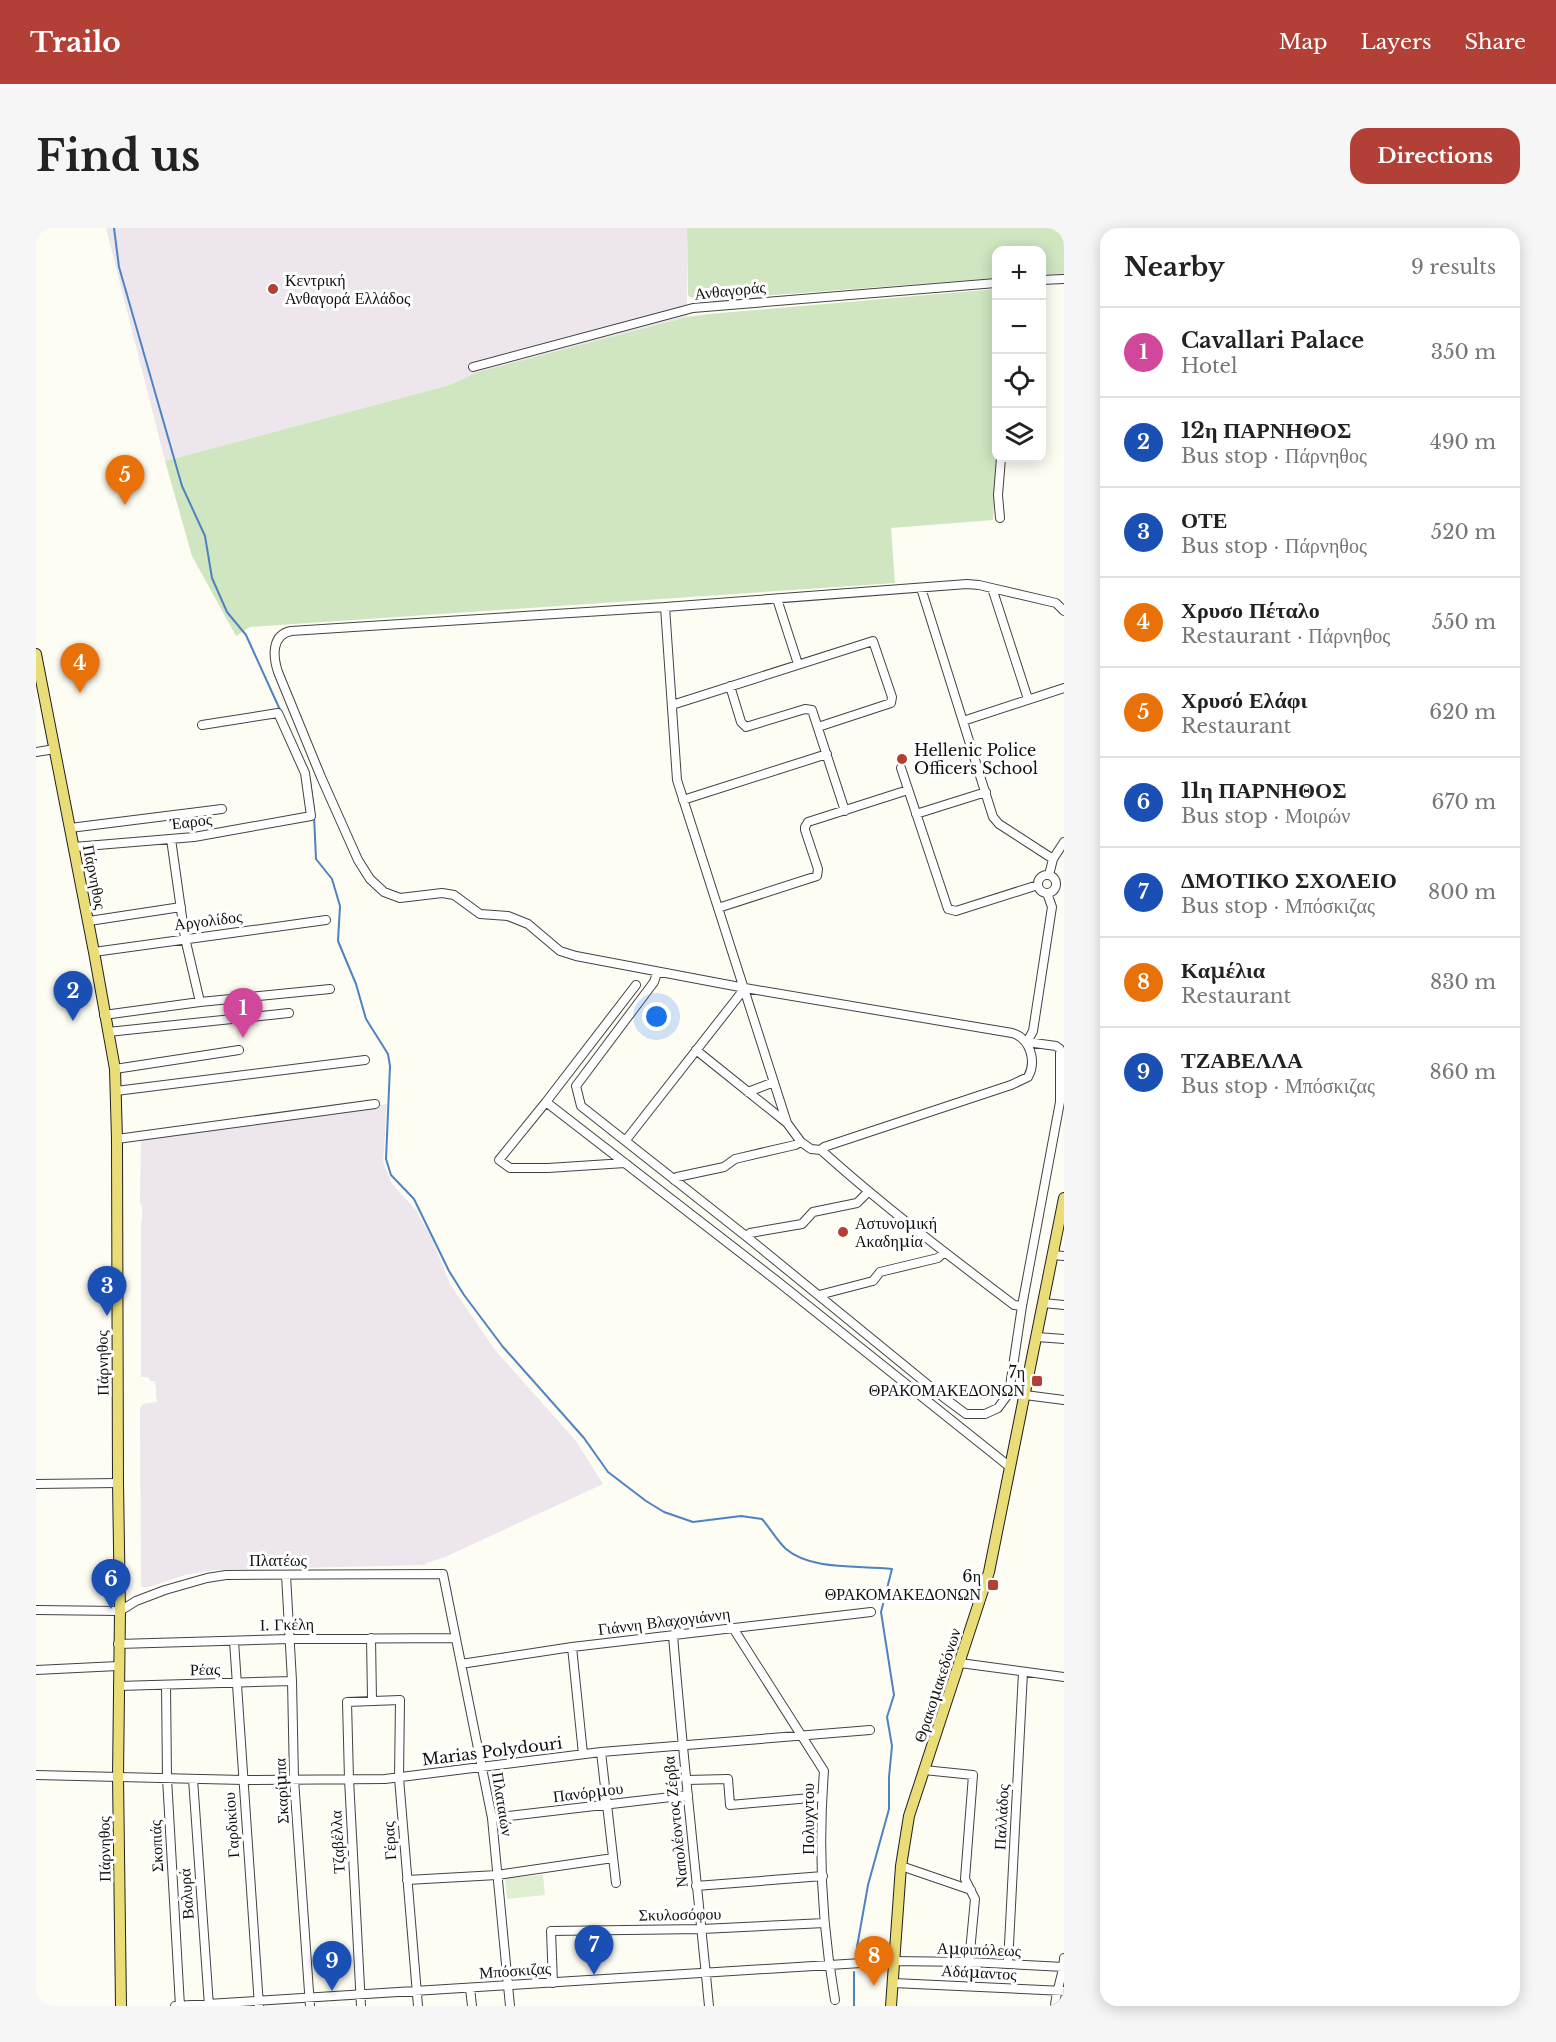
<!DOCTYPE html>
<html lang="en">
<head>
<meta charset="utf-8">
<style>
  body { margin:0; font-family:"Libre Baskerville",serif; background:#f6f6f6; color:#222 }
  .controls { position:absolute; right:18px; top:18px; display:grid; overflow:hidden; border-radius:12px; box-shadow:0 3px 15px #0003 }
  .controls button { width:54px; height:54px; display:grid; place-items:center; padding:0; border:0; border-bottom:2px solid #e0e0e0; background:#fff; color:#222; font:30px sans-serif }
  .you { position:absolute; left:621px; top:789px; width:21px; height:21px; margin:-15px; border:4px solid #fff; border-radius:50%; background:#1a73e8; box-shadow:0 0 0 9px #1a73e833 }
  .badge { display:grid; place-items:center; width:39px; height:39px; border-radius:50%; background:#b24036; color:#fff; font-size:20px; font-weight:700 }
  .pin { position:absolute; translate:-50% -50px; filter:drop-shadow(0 2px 3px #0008) }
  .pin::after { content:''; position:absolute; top:32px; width:21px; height:18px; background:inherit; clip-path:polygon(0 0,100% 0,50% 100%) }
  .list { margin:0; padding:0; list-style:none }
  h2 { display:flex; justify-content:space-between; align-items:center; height:78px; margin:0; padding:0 24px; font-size:26px }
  h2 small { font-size:20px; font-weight:400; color:#767676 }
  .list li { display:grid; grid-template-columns:39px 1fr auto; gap:18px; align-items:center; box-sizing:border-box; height:90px; padding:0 24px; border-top:2px solid #e0e0e0 }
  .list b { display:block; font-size:22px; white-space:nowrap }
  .list p { margin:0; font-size:20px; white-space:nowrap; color:#767676 }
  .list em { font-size:20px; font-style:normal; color:#767676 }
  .icon { flex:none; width:33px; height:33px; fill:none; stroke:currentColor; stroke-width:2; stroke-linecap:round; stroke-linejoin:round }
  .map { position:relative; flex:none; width:1028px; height:1778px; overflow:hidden; border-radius:18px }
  header { display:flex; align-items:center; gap:36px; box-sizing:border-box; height:84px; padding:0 30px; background:#b24036; color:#fff }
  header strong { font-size:28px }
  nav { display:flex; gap:33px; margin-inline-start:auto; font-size:21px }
  .intro { display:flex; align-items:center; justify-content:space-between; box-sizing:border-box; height:144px; padding:0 36px }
  h1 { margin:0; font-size:42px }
  .button { padding:15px 27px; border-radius:18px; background:#b24036; color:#fff; font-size:21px; font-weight:700 }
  main { display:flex; gap:36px; padding:0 36px }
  aside { flex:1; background:#fff; border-radius:18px; box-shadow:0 3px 15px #0003 }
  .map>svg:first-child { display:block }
  .industrial { fill:#ede6ed }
  .green { fill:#cfe6c1 }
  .pitch { fill:#e0eed1 }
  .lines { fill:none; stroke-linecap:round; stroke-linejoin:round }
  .stream { stroke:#4d83c0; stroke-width:2 }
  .minor-casing { stroke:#434343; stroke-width:10 }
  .major-casing { stroke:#212121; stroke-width:12 }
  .minor { stroke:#fff; stroke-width:8 }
  .major { stroke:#eadd78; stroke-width:10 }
  .poi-dot { fill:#b24036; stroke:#fff; stroke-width:2 }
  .labels { text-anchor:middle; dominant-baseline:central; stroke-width:6; stroke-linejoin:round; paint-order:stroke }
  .poi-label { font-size:16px; fill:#101010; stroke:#fff; text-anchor:start }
  .street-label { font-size:16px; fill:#101010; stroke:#fff }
</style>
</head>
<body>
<header>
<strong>Trailo</strong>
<nav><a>Map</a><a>Layers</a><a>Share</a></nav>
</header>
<div class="intro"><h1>Find us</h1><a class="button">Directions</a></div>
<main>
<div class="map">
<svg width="1028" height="1778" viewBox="0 0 1028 1778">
  <rect width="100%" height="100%" fill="#fefdf4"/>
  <path class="industrial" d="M70,0H651V89L442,144L414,157L129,233Z
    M351,876L347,934L356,956L380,982L396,1011L414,1056L459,1122L540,1213L567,1256L409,1329L390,1335L389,1337L178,1342L149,1347L113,1359H105L104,1180L107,1176L121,1174L119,1153H115L112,1149H105V995L106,992V977L104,976L105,907L179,900Z"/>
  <path class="green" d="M651,0H1028V46L1006,47L1005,22H960V50L659,73L652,67Z
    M960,61L961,230L957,292L855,300L859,355L214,399L200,408L156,328L129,233L414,157L442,144L651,89L673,86Z"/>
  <path class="pitch" d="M507,1647L509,1667L471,1671L469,1650Z"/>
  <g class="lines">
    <path class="stream" d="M78,0L83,39L146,258L169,308L176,350L191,384L210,407L245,484
      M274,553L278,583
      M278,588L280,631L296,651L304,678L302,713L320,756L330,791L352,826L354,838L350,931L355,947L378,971L413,1043L428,1067L467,1119L548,1210L572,1244L610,1273L628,1284L657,1294L705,1288L726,1291C734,1300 741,1313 750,1321C776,1343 823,1337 856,1341L845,1384L858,1467L851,1489L856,1518L853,1549V1581L832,1657L821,1719
      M818,1744V1778"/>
    <g class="minor-casing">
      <path id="minor" d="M1005,52L1028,51
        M437,139L657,80L960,55
        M964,290L962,267L965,230
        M885,360L957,589L963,596L1017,631L1013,647
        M956,360L992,471
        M741,371L762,436
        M629,379L641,552L751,895
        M694,458L705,494L710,499L769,481L776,482L809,583
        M636,477L837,413L856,469L855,475L782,499
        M927,493L1028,460
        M0,524L19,521
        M865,540L912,681L920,683L1002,657
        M647,572L791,526
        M880,586L950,564
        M34,600L186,581
        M135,611L149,710L164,774
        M38,619L158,609L275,588L269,545L242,485L166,497
        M1017,631L1028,614
        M1002 656a9 9 0 1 1 18 0a9 9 0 1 1-18 0Z
        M682,680L781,648L782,641L769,602V599L772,594L872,562
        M53,693L145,679
        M58,724L290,692
        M621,745L618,754L540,858L545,878L711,1009L907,1169L930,1186H949L962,1180L973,1165L986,1078L1024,874V821L1020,818L991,814L997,803L1016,679L1011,665
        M600,757L510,874L741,1053L974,1239
        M68,787L164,774L294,761
        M72,804L253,785
        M660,822L751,895L765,914L775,921L785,922C846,977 912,1027 978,1077L986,1078
        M79,841L203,822
        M80,863L329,832
        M712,864L738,854
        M510,874L463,932L474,940H512L589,935
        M81,911L339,876
        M590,912L709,760
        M785,922L788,919L975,857L992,849C1001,833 994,810 976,805L709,760L540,728L524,723L492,696L472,688L444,686L418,667L406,665L364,670L348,664L334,651L322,632L285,549L242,444C237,429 235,407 255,403L629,379L931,356L943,357L1020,375L1028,383
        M638,952L641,949L688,939L699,931L759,917L765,914
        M711,1009L714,1005L766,996L777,984L821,975L832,964
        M1017,1027L1028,1028
        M783,1067L837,1053L844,1044L902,1030L908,1024
        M1007,1075L1028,1077
        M1001,1109L1028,1111
        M989,1167L1028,1172
        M0,1256L82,1255
        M250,1347L256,1453L258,1551L274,1778
        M0,1382L84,1383L100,1373L129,1362L171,1350L190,1347L407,1346L456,1590L474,1778
        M697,1400L788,1543C782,1619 786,1698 799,1772
        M637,1407C647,1531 661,1654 673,1778
        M335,1410L336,1472
        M198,1413L223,1778
        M82,1416L254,1411L420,1410
        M536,1419L547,1526
        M924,1435L1028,1449
        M425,1436L536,1419L835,1384
        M0,1442L82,1438
        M130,1457L131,1550L144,1778
        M82,1458L256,1453
        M565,1524L580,1655
        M888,1542L937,1547L929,1651L939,1671L933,1734
        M0,1547L207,1552L349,1551L565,1524L834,1502
        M157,1551L173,1778
        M651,1552L692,1551L694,1577L786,1569
        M456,1590L652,1567
        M865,1638L935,1662
        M371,1652L461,1647L577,1630
        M660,1658L787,1648
        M972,1736L987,1444
        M517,1755L515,1703L666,1701L789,1695
        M857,1755L1028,1763
        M434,1760L436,1778
        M139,1778L857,1733L933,1734L1028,1739
        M325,1778L313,1551L311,1474L364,1472L363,1550L382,1778
        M1019,1778C1020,1761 1028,1746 1028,1730"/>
    </g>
    <g class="major-casing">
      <path id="major" d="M0,426L58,724L79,841L81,911L82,1255L84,1383L82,1548L85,1778
        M855,1778L865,1638L873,1588L953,1344L1028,970"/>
    </g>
    <use href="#minor" class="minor"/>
    <use href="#major" class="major"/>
  </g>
  <g class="poi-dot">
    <circle cx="237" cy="61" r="6"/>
    <circle cx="866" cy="531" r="6"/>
    <circle cx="807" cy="1004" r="6"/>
    <rect x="995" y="1147" width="12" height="12" rx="3"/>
    <rect x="951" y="1351" width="12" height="12" rx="3"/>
  </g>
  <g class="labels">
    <g class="poi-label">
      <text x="249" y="52">Κεντρική<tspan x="249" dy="18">Ανθαγορά Ελλάδος</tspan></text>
      <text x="878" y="522">Hellenic Police<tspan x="878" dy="18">Officers School</tspan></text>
      <text x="819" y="995">Αστυνομική<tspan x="819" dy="18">Ακαδημία</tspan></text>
      <text x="989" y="1144" text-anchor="end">7η<tspan x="989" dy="18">ΘΡΑΚΟΜΑΚΕΔΟΝΩΝ</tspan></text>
      <text x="945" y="1348" text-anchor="end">6η<tspan x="945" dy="18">ΘΡΑΚΟΜΑΚΕΔΟΝΩΝ</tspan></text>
    </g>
    <g class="street-label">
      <text transform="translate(694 62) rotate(-6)">Ανθαγοράς</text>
      <text transform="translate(155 593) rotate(-7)">Έαρος</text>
      <text transform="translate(59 649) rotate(79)">Πάρνηθος</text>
      <text transform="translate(172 692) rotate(-7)">Αργολίδος</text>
      <text transform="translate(66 1135) rotate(-91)">Πάρνηθος</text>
      <text x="242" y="1332">Πλατέως</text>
      <text transform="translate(628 1393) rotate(-7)">Γιάννη Βλαχογιάννη</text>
      <text transform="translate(251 1396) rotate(-1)">Ι. Γκέλη</text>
      <text transform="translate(169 1441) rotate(-1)">Ρέας</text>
      <text transform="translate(901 1457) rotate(-72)">Θρακομακεδόνων</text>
      <text transform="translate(456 1523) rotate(-7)">Marias Polydouri</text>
      <text transform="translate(245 1563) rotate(-93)">Σκαρίμπα</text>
      <text transform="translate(552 1564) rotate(-7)">Πανόρμου</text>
      <text transform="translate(467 1576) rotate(81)">Πλαταιών</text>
      <text transform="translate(965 1589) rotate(-87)">Παλλάδος</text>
      <text transform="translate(772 1591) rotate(-90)">Πολυχντου</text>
      <text transform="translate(639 1594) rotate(-96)">Ναπολέοντος Ζέρβα</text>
      <text transform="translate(195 1597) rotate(-94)">Γαρδικίου</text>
      <text transform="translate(353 1613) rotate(-94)">Γέρας</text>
      <text transform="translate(301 1614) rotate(-93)">Τζαβέλλα</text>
      <text transform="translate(120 1618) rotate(-93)">Σκοπιάς</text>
      <text transform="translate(68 1621) rotate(-91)">Πάρνηθος</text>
      <text transform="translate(150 1666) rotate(-94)">Βαλυρά</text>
      <text transform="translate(644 1686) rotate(-1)">Σκυλοσόφου</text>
      <text transform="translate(943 1721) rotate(2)">Αμφιπόλεως</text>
      <text transform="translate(479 1742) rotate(-4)">Μπόσκιζας</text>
      <text transform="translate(943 1744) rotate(3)">Αδάμαντος</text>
    </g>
  </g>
</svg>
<div class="controls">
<button>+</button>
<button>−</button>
<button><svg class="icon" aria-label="locate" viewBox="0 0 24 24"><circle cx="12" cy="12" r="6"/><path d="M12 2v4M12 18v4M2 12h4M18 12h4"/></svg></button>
<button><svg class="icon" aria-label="layers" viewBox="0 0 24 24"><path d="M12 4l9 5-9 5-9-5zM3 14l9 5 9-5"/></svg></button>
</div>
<div class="you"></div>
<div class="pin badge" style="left:207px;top:810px;background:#d1479c">1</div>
<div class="pin badge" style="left:37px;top:793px;background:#1a4fb4">2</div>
<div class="pin badge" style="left:71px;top:1088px;background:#1a4fb4">3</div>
<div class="pin badge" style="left:44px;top:465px;background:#e8710a">4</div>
<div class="pin badge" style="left:89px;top:277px;background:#e8710a">5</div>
<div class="pin badge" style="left:75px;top:1381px;background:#1a4fb4">6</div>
<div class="pin badge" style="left:558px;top:1747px;background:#1a4fb4">7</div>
<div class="pin badge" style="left:838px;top:1758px;background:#e8710a">8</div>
<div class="pin badge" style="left:296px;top:1763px;background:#1a4fb4">9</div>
</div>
<aside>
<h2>Nearby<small>9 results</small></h2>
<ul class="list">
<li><span class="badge" style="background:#d1479c">1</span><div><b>Cavallari Palace</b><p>Hotel</p></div><em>350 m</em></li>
<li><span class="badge" style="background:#1a4fb4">2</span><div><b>12η ΠΑΡΝΗΘΟΣ</b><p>Bus stop · Πάρνηθος</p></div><em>490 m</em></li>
<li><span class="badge" style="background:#1a4fb4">3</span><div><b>ΟΤΕ</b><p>Bus stop · Πάρνηθος</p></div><em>520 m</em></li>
<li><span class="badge" style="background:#e8710a">4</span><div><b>Χρυσο Πέταλο</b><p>Restaurant · Πάρνηθος</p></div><em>550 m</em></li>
<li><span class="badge" style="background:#e8710a">5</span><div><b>Χρυσό Ελάφι</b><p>Restaurant</p></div><em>620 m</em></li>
<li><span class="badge" style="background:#1a4fb4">6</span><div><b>11η ΠΑΡΝΗΘΟΣ</b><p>Bus stop · Μοιρών</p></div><em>670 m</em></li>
<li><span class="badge" style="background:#1a4fb4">7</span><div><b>ΔΜΟΤΙΚΟ ΣΧΟΛΕΙΟ</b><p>Bus stop · Μπόσκιζας</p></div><em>800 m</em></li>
<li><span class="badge" style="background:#e8710a">8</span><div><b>Καμέλια</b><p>Restaurant</p></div><em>830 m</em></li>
<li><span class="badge" style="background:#1a4fb4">9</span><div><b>ΤΖΑΒΕΛΛΑ</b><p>Bus stop · Μπόσκιζας</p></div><em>860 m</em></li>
</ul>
</aside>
</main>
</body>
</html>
